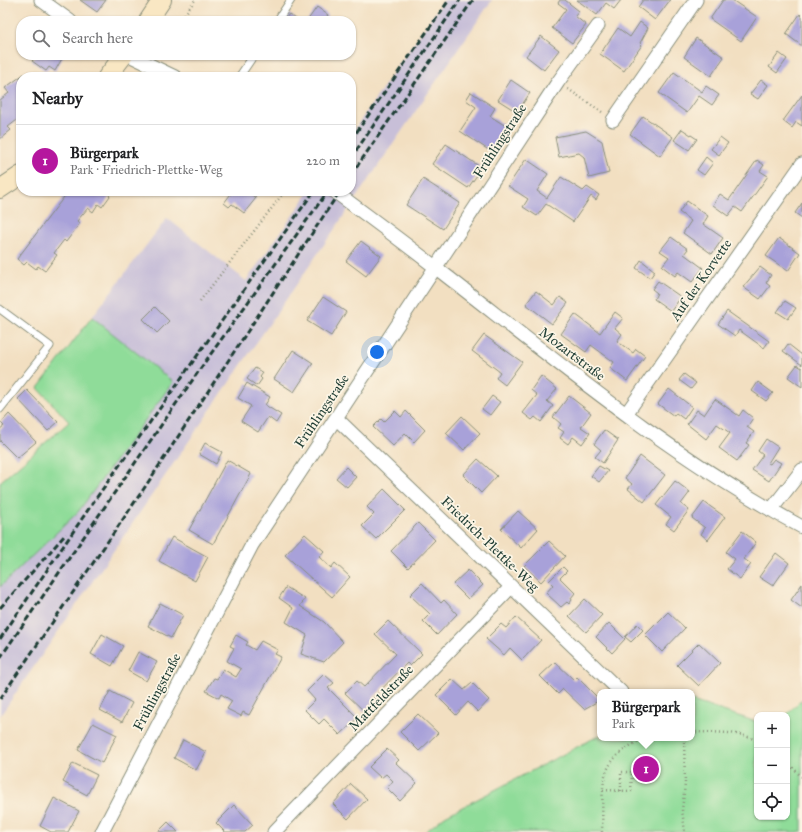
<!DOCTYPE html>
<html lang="en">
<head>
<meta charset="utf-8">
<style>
  body { margin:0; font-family:"IM FELL Great Primer",serif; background:#f2f2f2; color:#202124 }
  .controls { position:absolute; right:12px; bottom:12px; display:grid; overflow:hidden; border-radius:8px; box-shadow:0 1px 3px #0004 }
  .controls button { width:36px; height:36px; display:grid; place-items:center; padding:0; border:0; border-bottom:1px solid #e0e0e0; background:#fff; color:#202124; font:20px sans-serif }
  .you { position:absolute; left:377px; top:352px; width:14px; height:14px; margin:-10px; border:3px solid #fff; border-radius:50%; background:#1a73e8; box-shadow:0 0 0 6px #1a73e833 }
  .badge { display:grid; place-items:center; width:26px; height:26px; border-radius:50%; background:#b5179e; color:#fff; font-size:13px; font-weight:700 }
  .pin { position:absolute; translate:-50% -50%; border:2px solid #fff; box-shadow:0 1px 4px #0006 }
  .popup { position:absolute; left:597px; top:689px; width:98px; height:52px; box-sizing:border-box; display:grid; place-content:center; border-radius:8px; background:#fff; filter:drop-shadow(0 1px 3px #0005); font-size:13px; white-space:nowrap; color:#757577 }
  .popup b { font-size:15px; color:#202124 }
  .popup::after { content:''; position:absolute; left:50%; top:100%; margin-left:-8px; border:8px solid transparent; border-top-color:#fff }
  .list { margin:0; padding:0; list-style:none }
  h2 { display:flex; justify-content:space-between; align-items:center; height:52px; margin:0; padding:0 16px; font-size:17px }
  h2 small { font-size:13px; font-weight:400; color:#757577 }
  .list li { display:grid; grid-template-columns:26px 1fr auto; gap:12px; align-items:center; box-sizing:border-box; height:72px; padding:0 16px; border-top:1px solid #e0e0e0 }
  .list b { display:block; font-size:15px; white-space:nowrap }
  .list p { margin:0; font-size:13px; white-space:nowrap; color:#757577 }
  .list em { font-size:13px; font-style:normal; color:#757577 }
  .icon { flex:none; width:22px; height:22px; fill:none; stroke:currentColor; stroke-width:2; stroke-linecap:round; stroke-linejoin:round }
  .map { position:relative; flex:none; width:802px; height:832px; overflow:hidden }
  .search { position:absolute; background:#fff; box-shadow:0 1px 3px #0004; left:16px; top:16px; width:340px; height:44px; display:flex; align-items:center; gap:10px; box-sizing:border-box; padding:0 14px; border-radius:16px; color:#757577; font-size:15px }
  .panel { position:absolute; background:#fff; box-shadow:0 1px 3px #0004; left:16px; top:72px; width:340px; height:124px; border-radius:16px }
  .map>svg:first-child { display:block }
  .industrial { fill:#c8bfd8 }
  .green { fill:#8fdc99; stroke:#578c66 }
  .building { fill:#a8a1d9 }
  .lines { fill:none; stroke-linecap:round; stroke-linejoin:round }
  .service-casing { stroke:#888e7a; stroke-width:9 }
  .minor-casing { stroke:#888e7a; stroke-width:15 }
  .secondary-casing { stroke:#888e7a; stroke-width:20 }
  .path { stroke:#888e7a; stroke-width:2.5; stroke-dasharray:1 3; stroke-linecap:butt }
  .service { stroke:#fff; stroke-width:7 }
  .minor { stroke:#fff; stroke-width:13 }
  .secondary { stroke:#f9e7c3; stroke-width:18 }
  .rail { stroke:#1f3d34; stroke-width:3; stroke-dasharray:6 3; stroke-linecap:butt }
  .labels { text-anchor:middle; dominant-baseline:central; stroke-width:3.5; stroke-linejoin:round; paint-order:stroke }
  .street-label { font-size:14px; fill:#1f3d34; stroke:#fcf5e5 }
</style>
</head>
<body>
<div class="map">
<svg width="802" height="832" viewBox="0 0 802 832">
  <rect width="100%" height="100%" fill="#fcf5e5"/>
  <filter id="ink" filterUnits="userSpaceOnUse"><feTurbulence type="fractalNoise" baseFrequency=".025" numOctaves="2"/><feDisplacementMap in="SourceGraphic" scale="8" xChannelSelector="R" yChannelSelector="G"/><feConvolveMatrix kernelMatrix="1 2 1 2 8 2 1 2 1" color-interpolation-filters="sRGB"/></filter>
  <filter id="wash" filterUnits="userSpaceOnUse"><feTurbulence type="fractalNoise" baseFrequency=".012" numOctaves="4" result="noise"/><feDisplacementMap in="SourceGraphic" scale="16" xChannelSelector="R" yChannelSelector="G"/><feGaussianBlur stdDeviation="0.9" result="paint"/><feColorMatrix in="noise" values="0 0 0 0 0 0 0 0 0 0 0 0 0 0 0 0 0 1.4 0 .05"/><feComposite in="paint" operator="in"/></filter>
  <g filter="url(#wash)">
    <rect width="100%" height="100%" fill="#f2dfc1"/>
    <path class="industrial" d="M444,0H492L0,716V587L78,512L173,382L92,317L167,218L246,281L310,191H351V134Z"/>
    <path class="green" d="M92,317L173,382L78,512L0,587V482L69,422L38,388Z
      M802,699V832H425L445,816L600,735V738H692V701L757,722V817H787L786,715Z"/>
    <g id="blocks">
      <path class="building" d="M80,0H106L97,12Z
        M560,0H565L579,11L575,16L586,25L572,43L552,28L566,9L558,3Z
        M577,0H621L614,9L606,3L597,15Z
        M643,0H670L655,20L638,7Z
        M723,0H732L757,17L741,41L710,19Z
        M317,7L328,15L324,21H307Z
        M289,14L299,21H284Z
        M800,14L802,16V46L786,34Z
        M640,22L648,28L640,43L642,45L624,71L600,54L618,28L630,37Z
        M541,36L559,50L544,70L526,56Z
        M696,38L724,57L711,76L684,57Z
        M779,53L787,59L777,73L769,67Z
        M37,55H64L55,71L49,67L46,71L32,61Z
        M674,72L702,92L706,86L719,95L712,105L699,96L687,113L659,93Z
        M24,74L26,77H21V117L8,127L11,130L0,139V100L9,93L5,88Z
        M511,80L530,93L517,112L498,100Z
        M761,80L768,85L758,99L750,94Z
        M471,92L495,108L490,116L509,128L493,153L460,131L476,107L466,100Z
        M802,95V126L796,122L792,128L783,121Z
        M643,116L673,137L660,156L630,134Z
        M682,129L697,139L689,150L674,140Z
        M586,131L602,141L609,173L589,178L584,157L579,153L559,157L555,137Z
        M720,137L728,143L719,155L711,149Z
        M446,144L482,168L468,188L432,164Z
        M706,157L713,163L704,175L697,170Z
        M526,159L548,174L537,191L547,198L561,177L583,191L587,187L599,195L596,200L591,196L573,222L546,204L537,216L523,207L528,199L508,186Z
        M757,160L764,165L760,171L768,176L742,212L735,207L728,216L713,205L720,194L729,200Z
        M423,179L460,203L443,229L406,205Z
        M73,191H109L107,193L110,196L102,207L98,204L93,212L88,208L77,221L80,223L66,242L64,240L54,253L57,255L45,271L38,266L36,269L27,262L24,265L17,259L67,193L70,195Z
        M233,191H255L252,195L256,198L244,213L232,204L229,207L224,203Z
        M687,201L708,216L703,224L723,238L712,254L683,233L691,221L679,212Z
        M802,203V218L795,213Z
        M671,237L688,249L684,254L703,268L692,282L678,272L675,276L662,266L669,257L660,251Z
        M779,238L800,253L788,271L766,256Z
        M361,241L381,256L366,276L346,261Z
        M641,260L655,271L650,278L636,268Z
        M760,267L771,275L766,283L770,286L760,299L743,287Z
        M658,281L681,297L671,311L654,299L657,293L652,289Z
        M536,291L554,305L560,297L568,303L552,324L526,304Z
        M323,297L346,312L331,336L307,321Z
        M785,301L796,308L788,319L777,312Z
        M155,307L169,321L157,333L143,319Z
        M727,311L769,341L764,348L739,330L735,336L718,324Z
        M615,312L623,318L615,328L622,334L617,341L633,353L636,349L645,356L627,381L610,368L614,362L591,345L586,352L561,334L575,314L600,333Z
        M484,335L522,362L505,385L496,378L500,372L472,351Z
        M788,344L802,355V365L783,351Z
        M293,350L313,363L294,392L274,379Z
        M797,365L802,368V387L788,377Z
        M255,368L263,373L260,377L262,379L257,386L247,379Z
        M684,374L696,383L691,389L679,380Z
        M541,376L557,389L547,401L553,406L541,422L535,417L532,420L523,413L537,395L531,390Z
        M758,382L773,393L766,401L752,391Z
        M247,383L270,397L265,405L281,415L276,423L268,417L258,432L241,421L251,406L238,398Z
        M669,389L692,407L684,419L676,413L674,416L658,404Z
        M27,390L58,422L48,431L18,399Z
        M492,396L500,402L490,415L482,409Z
        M569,396L591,413L581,427L590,433L582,444L573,437L568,444L560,438L564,432L558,428L561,424L553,417Z
        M715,399L739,416L743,410L753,418L747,427L754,432L746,443L749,445L737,461L719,448L730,433L717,424L706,439L687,424L697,410L704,415Z
        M395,411L401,417L406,411L425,430L414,442L405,433L393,446L373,427L381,419L384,422Z
        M9,414L36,442L17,458L0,441V429L4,426L1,423Z
        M462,416L480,433L464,450L446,433Z
        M604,430L618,440L603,463L595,457L601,450L594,444Z
        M766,439L778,447L768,463L770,464L774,459L781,463L769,481L752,470L763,455L758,451Z
        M205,443L222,452L216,464L199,454Z
        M640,456L665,475L644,502L628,489L632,484L625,478Z
        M478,459L497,476L481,493L463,475Z
        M227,460L251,474L213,544L189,530Z
        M599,466L608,471L599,482L591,476Z
        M346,467L356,477L347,487L336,478Z
        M675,481L690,492L681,504L689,510L674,530L666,524L671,517L656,505Z
        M384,489L405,510L376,539L362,526L374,514L367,507Z
        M704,502L725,517L708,540L701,534L705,528L692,518Z
        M518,511L538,529L521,548L501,529Z
        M418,523L435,540L408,568L391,551Z
        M742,531L756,542L744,559L751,564L740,579L727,569L735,559L726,552Z
        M305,534L324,551L319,557L331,568L335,563L350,577L332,597L285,555Z
        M172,537L208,557L195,581L159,561Z
        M549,541L565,556L541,582L524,566Z
        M776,553L789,563L773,586L759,577Z
        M563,567L567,571L560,578L575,593L571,598L572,600L569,604L567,602L561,607L546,593L553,585L549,581Z
        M468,570L483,585L468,599L453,584Z
        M422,583L441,603L444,600L457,614L437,635L423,621L430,614L410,595Z
        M802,584V608L791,600Z
        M286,587L305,599L300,606L324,622L343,642L324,662L301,654L307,635L286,622L293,608L279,598Z
        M585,599L602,615L586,632L569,616Z
        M160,603L183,615L171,638L148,626Z
        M668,612L685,628L662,652L645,635Z
        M516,617L541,640L522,660L510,648L504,655L486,639L501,624L506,628Z
        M388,621L422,654L410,666L407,663L373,698L375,699L364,711L345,693L357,681L364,687L396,654L375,634Z
        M609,623L625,639L612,653L596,637Z
        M637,624L643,630L631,642L625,637Z
        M102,634L123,646L112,666L91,654Z
        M236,635L248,642L246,645L255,650L261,641L278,650L275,654L281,657L249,715L243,712L241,716L227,709L232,701L221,694L219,698L206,691L214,678L217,679L223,669L236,677L241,669L227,661L234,648L230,646Z
        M699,643L720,663L699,686L677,665Z
        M138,652L157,662L146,681L128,671Z
        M555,662L574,680L577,677L600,700L584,709L563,689L558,694L540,676Z
        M324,674L334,683L328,688L358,718L340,735L324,719L319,724L305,710L315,700L307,691Z
        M452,679L464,690L472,683L489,700L478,712L468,702L456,715L436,695Z
        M110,691L132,703L122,722L100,710Z
        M418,714L438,733L419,751L400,732Z
        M93,723L117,735L102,763L78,750Z
        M183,740L206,752L196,770L174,758Z
        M387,749L399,760L396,763L417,783L400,801L387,788L393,781L386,774L381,778L369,767Z
        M73,763L97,775L87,795L63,782Z
        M351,784L367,799L348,819L333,804Z
        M54,798L79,811L68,832H51L40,826Z
        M234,805L253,825L245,832H225L216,823Z
        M168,822L178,832H158Z"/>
    </g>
  </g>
  <g filter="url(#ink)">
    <use href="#blocks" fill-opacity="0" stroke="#888e7a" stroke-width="1"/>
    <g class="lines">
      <g class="service-casing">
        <path id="service" d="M277,21L291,0
          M239,77L254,55
          M0,309L50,346L0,409"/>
      </g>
      <g class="minor-casing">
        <path id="minor" d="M41,0L70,21
          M129,55L175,77
          M613,120L696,0
          M334,191C368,216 402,241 435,267C554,359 669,456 802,527
          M626,414L802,164
          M336,418L621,692
          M771,510L802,470
          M102,832L252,545L558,82L598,26
          M274,832L511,587"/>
      </g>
      <g class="secondary-casing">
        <path id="secondary" d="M148,21L162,0
          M107,77L124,55
          M0,189L21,175"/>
      </g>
      <path class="path" d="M180,21L195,0
        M568,89L602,112
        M200,301L285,191
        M692,732C713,733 738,730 757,741
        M684,738L685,784L682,810L685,832
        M787,762L802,777
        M603,790L631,791L632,772H621V791
        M602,832C604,783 594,762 645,738"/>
      <use href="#service" class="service"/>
      <use href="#minor" class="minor"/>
      <use href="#secondary" class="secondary"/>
      <path class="rail" d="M351,140L449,0
        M351,158L460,0
        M351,175L473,0
        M0,608L66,534
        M0,639L92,504L314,191
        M0,658L205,362L328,191
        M0,699L143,490L340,191"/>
    </g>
  </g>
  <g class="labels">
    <g class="street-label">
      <text transform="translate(500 141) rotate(-57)">Frühlingstraße</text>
      <text transform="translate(701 280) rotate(-55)">Auf der Korvette</text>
      <text transform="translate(572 354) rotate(37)">Mozartstraße</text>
      <text transform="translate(322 411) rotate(-56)">Frühlingstraße</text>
      <text transform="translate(490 544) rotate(44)">Friedrich-Plettke-Weg</text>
      <text transform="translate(157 692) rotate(-62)">Frühlingstraße</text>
      <text transform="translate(381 698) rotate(-46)">Mattfeldstraße</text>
    </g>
  </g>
</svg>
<div class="controls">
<button>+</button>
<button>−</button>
<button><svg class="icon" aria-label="locate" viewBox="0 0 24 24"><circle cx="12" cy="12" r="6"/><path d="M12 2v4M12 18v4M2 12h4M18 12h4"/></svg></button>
</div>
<div class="you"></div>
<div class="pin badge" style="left:646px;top:769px">1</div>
<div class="popup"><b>Bürgerpark</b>Park</div>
<div class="search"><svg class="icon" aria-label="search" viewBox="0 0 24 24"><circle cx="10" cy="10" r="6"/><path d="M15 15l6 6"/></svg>Search here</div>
<section class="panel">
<h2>Nearby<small></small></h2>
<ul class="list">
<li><span class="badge">1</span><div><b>Bürgerpark</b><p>Park · Friedrich-Plettke-Weg</p></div><em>220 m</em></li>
</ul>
</section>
</div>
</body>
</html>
